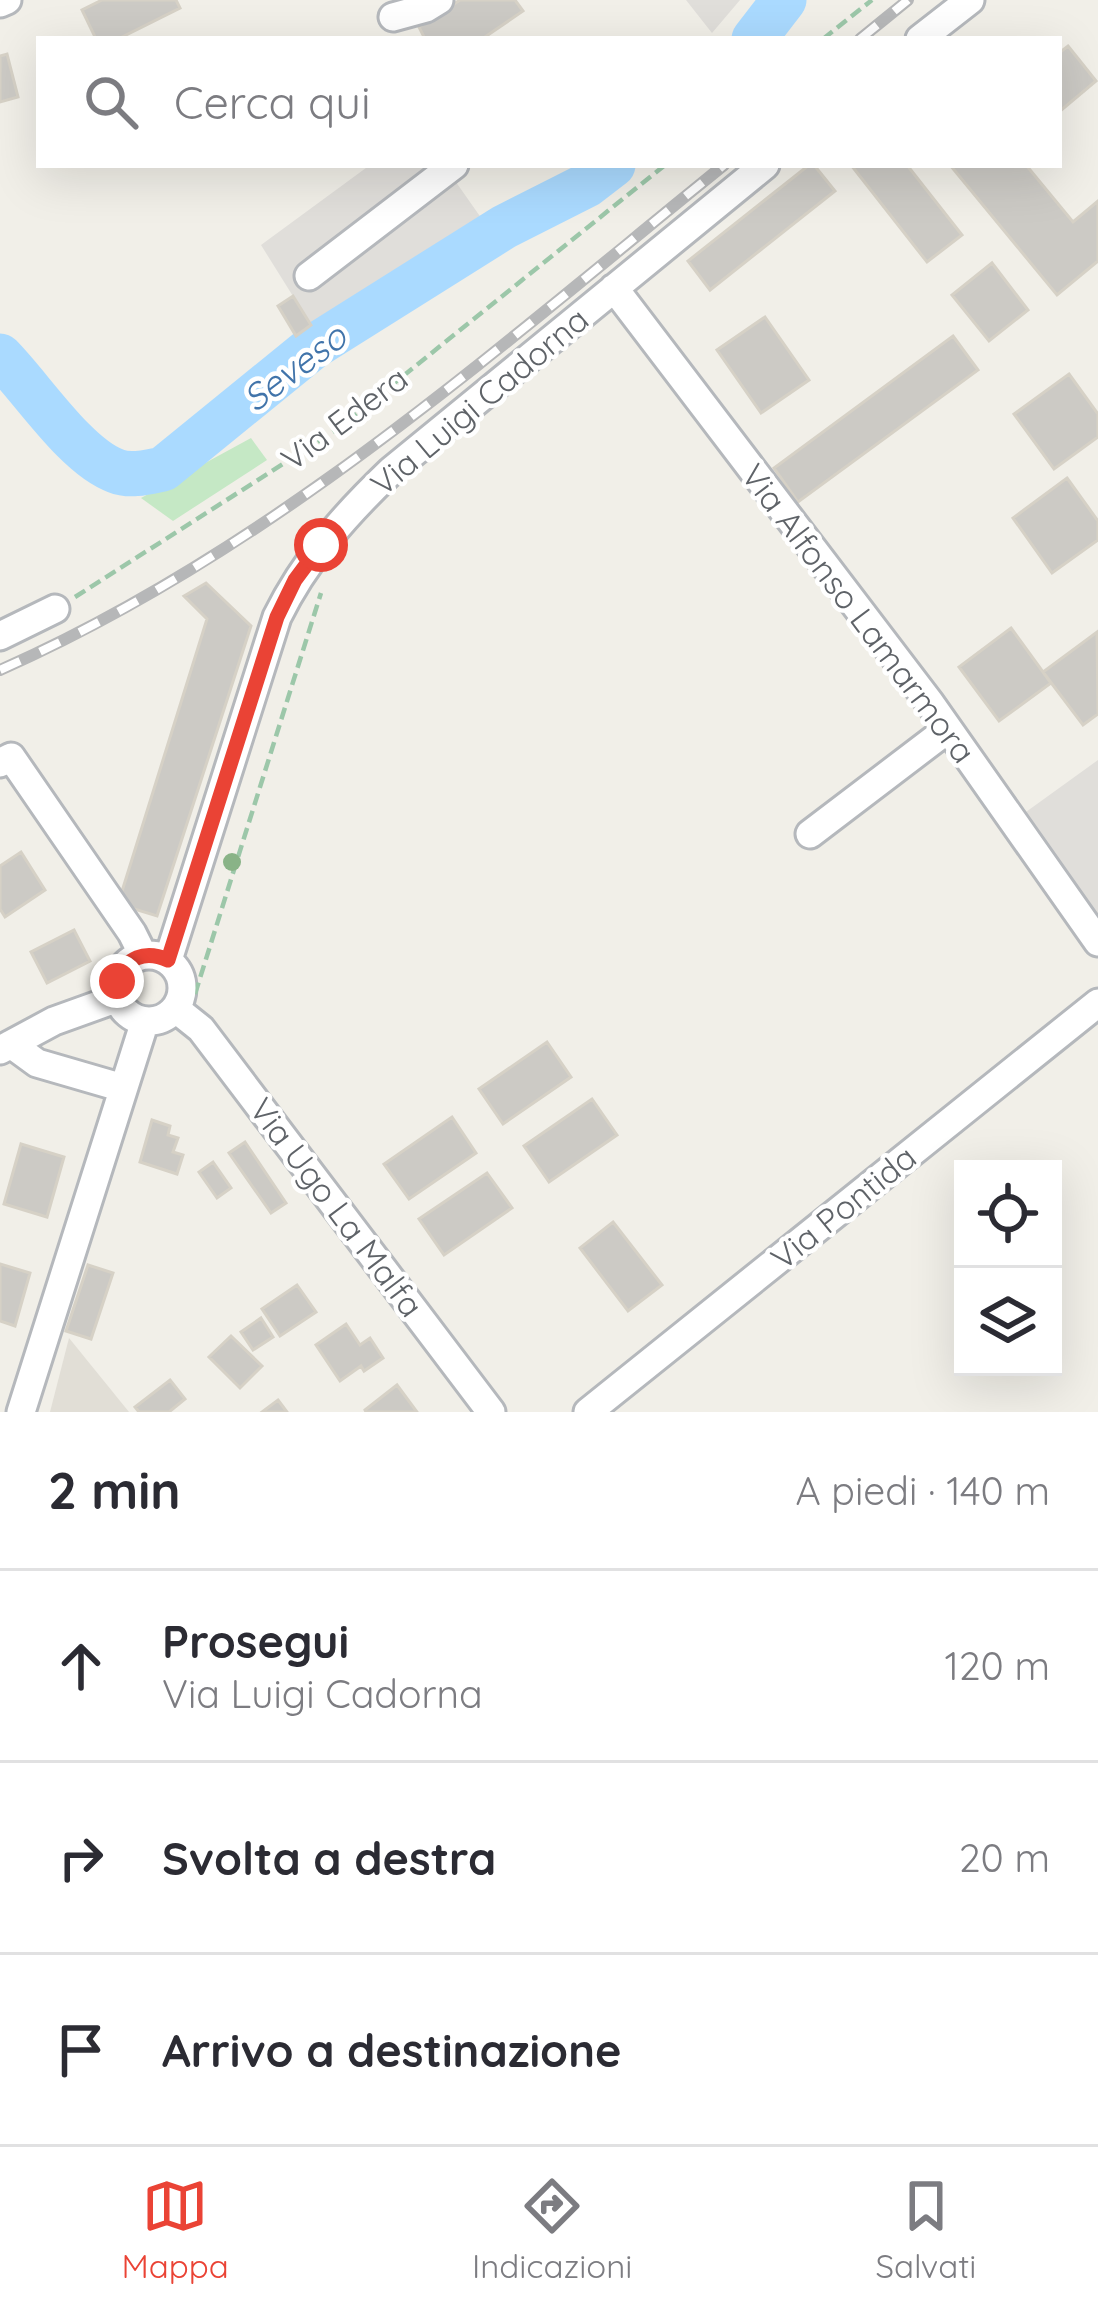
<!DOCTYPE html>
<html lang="it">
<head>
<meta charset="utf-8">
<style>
  body { margin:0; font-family:Quicksand,sans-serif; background:#f2f2f3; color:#2b2b33 }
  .controls { position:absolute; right:36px; bottom:36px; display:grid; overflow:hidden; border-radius:0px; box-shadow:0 12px 48px #0002 }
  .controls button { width:108px; height:108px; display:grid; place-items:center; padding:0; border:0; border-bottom:3px solid #e1e1e2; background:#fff; color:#2b2b33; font:60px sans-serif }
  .stop { position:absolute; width:36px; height:36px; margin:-27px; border:9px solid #ea4335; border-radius:50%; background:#fff }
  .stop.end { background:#ea4335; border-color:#fff; box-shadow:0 3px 12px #0008 }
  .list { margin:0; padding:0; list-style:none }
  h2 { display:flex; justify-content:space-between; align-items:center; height:156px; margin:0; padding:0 48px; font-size:51px }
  h2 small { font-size:39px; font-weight:400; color:#7c7c81 }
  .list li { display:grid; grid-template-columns:78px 1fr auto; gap:36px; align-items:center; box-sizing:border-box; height:192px; padding:0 48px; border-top:3px solid #e1e1e2 }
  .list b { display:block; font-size:45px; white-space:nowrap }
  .list p { margin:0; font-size:39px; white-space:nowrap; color:#7c7c81 }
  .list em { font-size:39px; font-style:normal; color:#7c7c81 }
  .icon { flex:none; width:66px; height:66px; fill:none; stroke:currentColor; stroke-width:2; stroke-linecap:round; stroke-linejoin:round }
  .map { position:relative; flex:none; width:1098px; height:1412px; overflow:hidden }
  .search { position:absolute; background:#fff; box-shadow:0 12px 48px #0002; left:36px; right:36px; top:36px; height:132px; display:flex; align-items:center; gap:30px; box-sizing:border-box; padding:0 42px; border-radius:0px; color:#7c7c81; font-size:45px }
  .sheet { height:732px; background:#fff }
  nav { display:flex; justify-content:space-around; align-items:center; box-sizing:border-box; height:168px; border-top:3px solid #e1e1e2; background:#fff; font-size:33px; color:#7c7c81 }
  nav a { display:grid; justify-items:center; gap:6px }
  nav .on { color:#ea4335 }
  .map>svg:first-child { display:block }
  .industrial { fill:#e0deda }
  .education { fill:#e1ded6 }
  .green { fill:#c5e8c5 }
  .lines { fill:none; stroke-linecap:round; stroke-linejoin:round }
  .river { stroke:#aadaff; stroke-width:45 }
  .building { fill:#cccac5; stroke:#d6d1c6; stroke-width:3 }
  .minor-casing { stroke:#b5b8bc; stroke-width:33 }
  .path { stroke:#9cc7a9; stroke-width:4.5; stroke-dasharray:12 6; stroke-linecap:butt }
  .minor { stroke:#fff; stroke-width:27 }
  .rail-casing { stroke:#b6b7b8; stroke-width:12 }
  .rail { stroke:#fff; stroke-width:8; stroke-dasharray:22; stroke-linecap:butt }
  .tree { fill:#89b387 }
  .route { stroke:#ea4335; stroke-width:15 }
  .labels { text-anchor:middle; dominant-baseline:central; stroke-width:9; stroke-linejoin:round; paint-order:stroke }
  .street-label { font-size:33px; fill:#5f6368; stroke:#fff }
  .water-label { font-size:36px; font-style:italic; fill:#4174aa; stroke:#fff }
</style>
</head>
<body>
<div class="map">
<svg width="1098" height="1412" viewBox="0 0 1098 1412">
  <rect width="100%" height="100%" fill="#f1efe8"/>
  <path class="industrial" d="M686,0H740L712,33Z
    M370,165H444L484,222L311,325L261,245Z
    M1098,760V927L1019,817Z"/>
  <path class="education" d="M69,1338L129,1412H50Z"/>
  <path class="green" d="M251,438L267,460L173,521L141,498Z"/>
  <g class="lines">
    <path class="river" d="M754,39L784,0
      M0,356C31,387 75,456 116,471C131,477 148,472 163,469L313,347L504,227L587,185L613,165"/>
  </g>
  <path class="building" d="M102,0H176L180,8L118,39H96L82,10Z
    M460,0H515L523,11L482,39H425L419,27Z
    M1068,46L1096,81L1059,112V53Z
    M7,54L18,97L0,102V56Z
    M809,165H814L835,191L710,290L688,261Z
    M851,165H907L962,235L927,262Z
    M950,165H1026L1073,222L1098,201V261L1057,295Z
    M992,263L1028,310L989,341L952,295Z
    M293,296L311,325L296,336L278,306Z
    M765,317L809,380L761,413L717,350Z
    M953,336L978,370L798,502L774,468Z
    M1069,374L1098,414V437L1054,469L1014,414Z
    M1067,478L1098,521V540L1052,573L1013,518Z
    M206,583L251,626L157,916L118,904L207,619L184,596Z
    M1011,628L1051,683L999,721L959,667Z
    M1097,632L1098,714L1083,725L1043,672Z
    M21,852L45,890L5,917L0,909V866Z
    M74,930L90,961L47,983L31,952Z
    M547,1042L571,1077L503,1124L479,1089Z
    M592,1099L617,1135L549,1182L524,1146Z
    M452,1117L476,1153L409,1199L384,1164Z
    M152,1120L170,1126L168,1135L178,1138L173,1152L183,1155L177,1174L140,1162Z
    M245,1142L286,1203L271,1213L229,1153Z
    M21,1144L64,1157L47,1217L4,1204Z
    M213,1162L231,1188L217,1198L199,1172Z
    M487,1173L512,1208L444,1255L419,1219Z
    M613,1222L662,1285L628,1311L580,1248Z
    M0,1264L30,1273L15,1326L0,1321Z
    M88,1265L113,1273L91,1339L66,1331Z
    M297,1285L316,1312L280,1336L262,1309Z
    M261,1318L273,1337L253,1350L241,1332Z
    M346,1324L360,1345L370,1338L383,1358L364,1371L361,1366L340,1381L316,1345Z
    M231,1336L262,1366L240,1388L209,1357Z
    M170,1380L185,1399L169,1412H139L135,1407Z
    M397,1385L417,1412H366L365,1410Z
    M278,1400L287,1412H262Z"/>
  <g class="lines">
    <g class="minor-casing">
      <path id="minor" d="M0,3L7,0
        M393,17L426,8L439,0
        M920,39L970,0
        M309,276L454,165
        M614,288L930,703L1098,942
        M0,636L55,609
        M0,763L11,757L132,933L143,955
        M810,834L948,729
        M116 988a33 33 0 1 1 66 0a33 33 0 1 1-66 0Z
        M168,960L277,617C305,560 345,515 391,471L765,165
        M176,1009L201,1029L491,1412
        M11,1044L37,1063L123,1088
        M0,1050L54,1021L118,998
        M21,1412L145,1021
        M588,1412L1098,1003"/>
    </g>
    <path class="path" d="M823,39L872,0
      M75,597L336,430L665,165
      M195,994L321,593"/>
    <use href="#minor" class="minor"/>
    <g class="rail-casing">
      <path id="rail" d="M860,39L908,0
        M0,670C272,550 495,350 724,165"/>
    </g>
    <use href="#rail" class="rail"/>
  </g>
  <circle class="tree" cx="232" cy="862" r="9"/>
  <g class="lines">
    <path class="route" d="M117,981C126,957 145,950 168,960L277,617L295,580L321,545"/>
  </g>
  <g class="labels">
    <g class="street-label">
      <text transform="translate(479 401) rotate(-40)">Via Luigi Cadorna</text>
      <text transform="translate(344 418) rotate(-37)">Via Edera</text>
      <text transform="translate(859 613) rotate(53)">Via Alfonso Lamarmora</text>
      <text transform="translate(337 1207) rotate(53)">Via Ugo La Malfa</text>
      <text transform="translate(843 1207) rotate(-39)">Via Pontida</text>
    </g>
    <g class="water-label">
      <text transform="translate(294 367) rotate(-37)">Seveso</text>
    </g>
  </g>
</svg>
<div class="controls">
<button><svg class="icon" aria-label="locate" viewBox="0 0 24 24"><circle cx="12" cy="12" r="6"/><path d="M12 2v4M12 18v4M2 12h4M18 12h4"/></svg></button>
<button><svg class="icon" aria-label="layers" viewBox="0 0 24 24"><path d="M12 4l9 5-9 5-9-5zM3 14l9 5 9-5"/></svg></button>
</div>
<div class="stop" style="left:321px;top:545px"></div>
<div class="stop end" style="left:117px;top:981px"></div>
<div class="search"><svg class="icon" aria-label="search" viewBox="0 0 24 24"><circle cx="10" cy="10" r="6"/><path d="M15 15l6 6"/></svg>Cerca qui</div>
</div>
<section class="sheet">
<h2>2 min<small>A piedi · 140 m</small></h2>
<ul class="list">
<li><svg class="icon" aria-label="ahead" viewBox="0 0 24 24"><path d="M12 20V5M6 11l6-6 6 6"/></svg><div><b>Prosegui</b><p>Via Luigi Cadorna</p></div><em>120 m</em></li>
<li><svg class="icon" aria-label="right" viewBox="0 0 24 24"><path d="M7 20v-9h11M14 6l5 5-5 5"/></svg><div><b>Svolta a destra</b></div><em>20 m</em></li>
<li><svg class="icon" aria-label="arrive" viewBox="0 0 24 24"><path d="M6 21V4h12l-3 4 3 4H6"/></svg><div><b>Arrivo a destinazione</b></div></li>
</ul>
</section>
<nav>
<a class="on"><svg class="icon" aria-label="map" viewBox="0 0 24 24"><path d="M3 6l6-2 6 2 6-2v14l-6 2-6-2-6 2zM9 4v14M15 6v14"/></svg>Mappa</a>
<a><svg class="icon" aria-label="directions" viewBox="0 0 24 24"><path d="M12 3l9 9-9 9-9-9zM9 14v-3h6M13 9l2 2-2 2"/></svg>Indicazioni</a>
<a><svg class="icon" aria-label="saved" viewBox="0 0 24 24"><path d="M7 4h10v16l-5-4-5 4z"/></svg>Salvati</a>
</nav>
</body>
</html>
